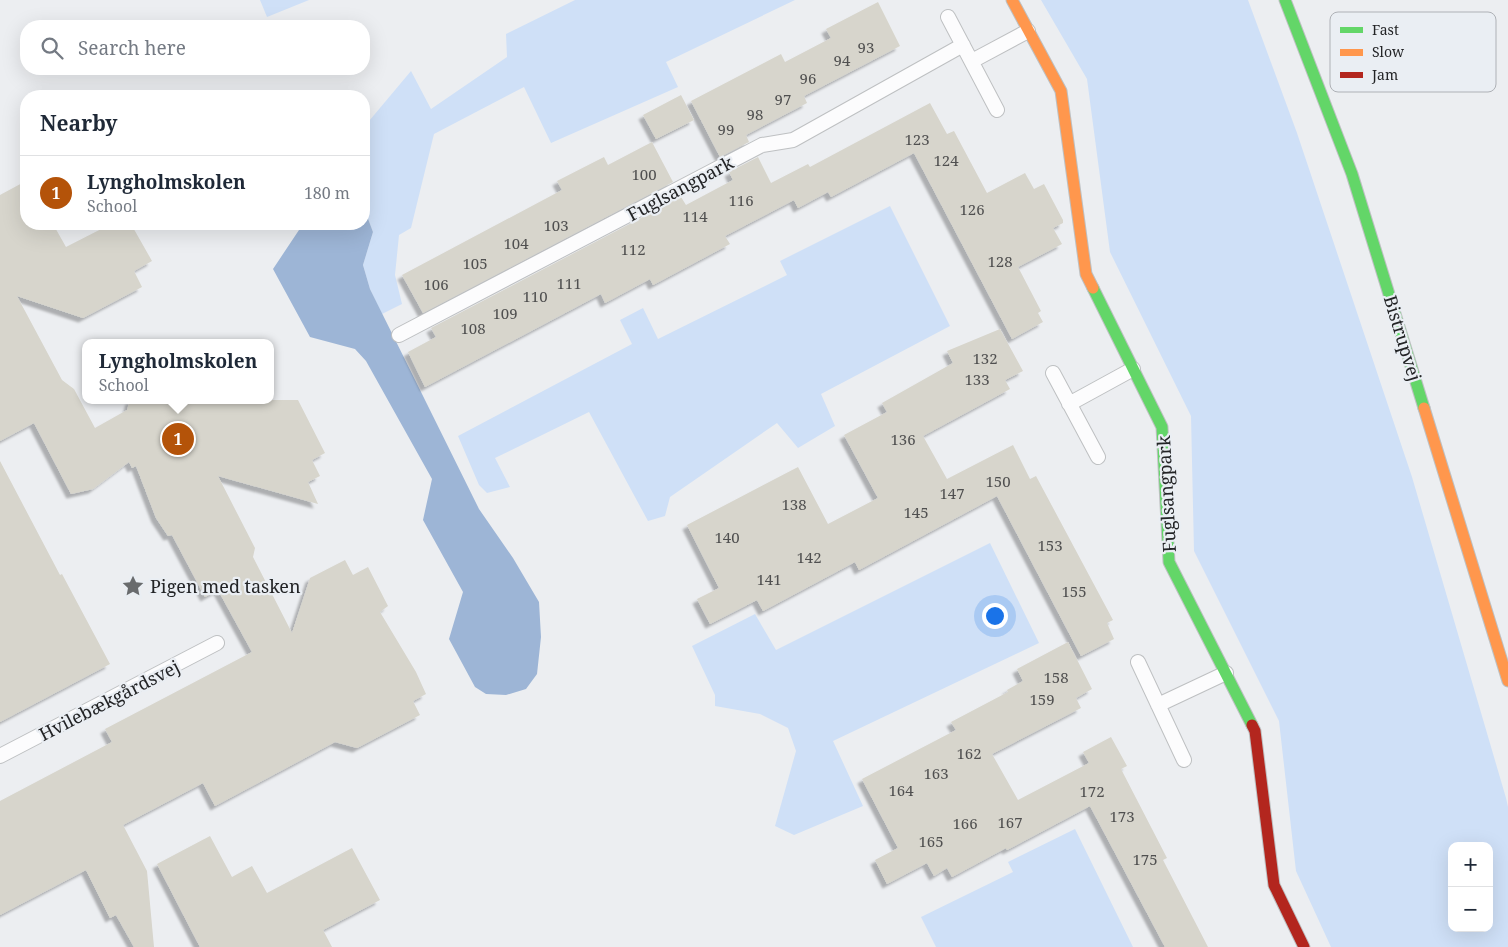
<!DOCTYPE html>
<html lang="en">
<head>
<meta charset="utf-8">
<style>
  body { margin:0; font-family:"Noto Serif",serif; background:#f6f6f7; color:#1f2937 }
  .controls { position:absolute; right:15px; bottom:15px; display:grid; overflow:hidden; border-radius:10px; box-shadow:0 5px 20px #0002 }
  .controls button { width:45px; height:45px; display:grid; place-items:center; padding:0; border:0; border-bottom:1px solid #e0e1e3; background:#fff; color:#1f2937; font:25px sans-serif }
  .you { position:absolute; left:994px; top:615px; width:18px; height:18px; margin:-12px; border:4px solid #fff; border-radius:50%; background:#1a73e8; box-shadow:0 0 0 8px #1a73e833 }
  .badge { display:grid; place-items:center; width:32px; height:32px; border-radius:50%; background:#b45309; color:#fff; font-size:16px; font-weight:700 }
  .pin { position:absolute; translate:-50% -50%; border:2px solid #fff; box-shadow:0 1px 5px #0006 }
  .popup { position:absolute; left:82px; top:339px; width:192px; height:65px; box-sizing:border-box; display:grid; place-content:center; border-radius:10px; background:#fff; filter:drop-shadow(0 1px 4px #0005); font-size:16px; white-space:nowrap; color:#747a83 }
  .popup b { font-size:19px; color:#1f2937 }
  .popup::after { content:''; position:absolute; left:50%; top:100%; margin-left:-10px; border:10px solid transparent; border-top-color:#fff }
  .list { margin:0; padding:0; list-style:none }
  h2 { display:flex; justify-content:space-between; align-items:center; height:65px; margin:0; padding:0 20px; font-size:21px }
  h2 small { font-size:16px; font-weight:400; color:#747a83 }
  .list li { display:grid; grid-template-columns:32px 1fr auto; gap:15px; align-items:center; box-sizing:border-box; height:75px; padding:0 20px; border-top:1px solid #e0e1e3 }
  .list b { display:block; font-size:19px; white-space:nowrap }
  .list p { margin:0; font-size:16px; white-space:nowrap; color:#747a83 }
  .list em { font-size:16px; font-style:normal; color:#747a83 }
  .icon { flex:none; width:28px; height:28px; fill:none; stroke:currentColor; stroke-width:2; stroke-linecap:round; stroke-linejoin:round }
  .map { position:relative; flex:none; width:1508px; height:947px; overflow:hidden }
  .search { position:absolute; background:#fff; box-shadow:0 5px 20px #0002; left:20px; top:20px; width:350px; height:55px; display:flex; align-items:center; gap:12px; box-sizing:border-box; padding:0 18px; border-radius:20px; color:#747a83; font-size:19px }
  .panel { position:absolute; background:#fff; box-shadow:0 5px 20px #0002; left:20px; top:90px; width:350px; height:140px; border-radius:20px }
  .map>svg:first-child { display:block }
  .green { fill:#cfe0f7; fill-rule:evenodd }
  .water { fill:#9db5d6 }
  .building { fill:#d7d5cc; filter:url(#shadow) }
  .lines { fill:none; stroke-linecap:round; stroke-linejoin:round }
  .lane-casing { stroke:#bec0c2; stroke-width:16 }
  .fast-casing { stroke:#bec0c2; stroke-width:13 }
  .slow-casing { stroke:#bec0c2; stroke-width:13 }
  .jam-casing { stroke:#bec0c2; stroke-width:13 }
  .lane { stroke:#fcfcfd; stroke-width:14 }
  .fast { stroke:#63d668; stroke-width:11 }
  .slow { stroke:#ff974d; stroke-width:11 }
  .jam { stroke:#b3261e; stroke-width:11 }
  .labels { text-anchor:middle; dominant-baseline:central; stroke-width:4.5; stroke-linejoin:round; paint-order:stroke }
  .number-label { font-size:15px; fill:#505050 }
  .street-label { font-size:18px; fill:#232426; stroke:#eaeef3 }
  .poi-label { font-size:18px; fill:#232426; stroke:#eaeef3; text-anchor:start }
  .key { fill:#eaeef3; stroke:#aeb1b6; stroke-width:1 }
  .key-label { font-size:14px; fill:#232426 }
</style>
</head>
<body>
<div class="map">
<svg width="1508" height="947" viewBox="0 0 1508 947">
  <defs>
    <filter id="shadow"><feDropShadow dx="-4.5" dy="4.5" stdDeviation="1" flood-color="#0004"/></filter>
  </defs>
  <rect width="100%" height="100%" fill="#eceef1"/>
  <path class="green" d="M260,0H309L267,17Z
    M575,0H795L666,62L678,87L551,143L524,87L434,134L411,228L399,235L395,275L402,304L382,314L370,289L363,265L373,232L364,208V127L411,71L431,109L507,57L506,34Z
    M1041,0H1248L1297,133L1412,477L1506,798L1508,807V947H1331L1296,871L1279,721L1194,551L1191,416L1110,252L1087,79ZM1452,846H1489V928H1452Z
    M890,206L950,326L821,394L835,426L798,448L777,423L670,497L665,516L648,521L589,412L495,458L510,487L487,493L479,485L458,436L632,344L620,320L643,308L658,339L787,275L780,261Z
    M990,543L1039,643L833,741L863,806L794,835L775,826L796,751L788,728L760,714L715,706V695L692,646L755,614L776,650Z
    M1075,829L1133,947H936L921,917L1013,872L1008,862Z"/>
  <path class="water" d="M364,208L373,232L363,265L370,289L479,509L513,558L539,602L541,637L537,674L526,689L506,695L486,694L475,687L449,639L463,592L423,520L432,479L366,361L355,349L310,337L273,269L303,224H364Z"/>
  <path class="building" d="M878,2L900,46L804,96L807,103L746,135L749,142L720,157L691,101L781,54L785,62L831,38L826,29Z
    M681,95L694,120L656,139L643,115Z
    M930,103L947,134L954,131L987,193L1025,173L1034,189L1044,184L1063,220V223L1053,228L1062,244L1018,267L1041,311L1038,313L1043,322L1012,339L914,153L831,197L828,192L798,208L794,200L725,236L730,244L653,285L650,279L605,303L601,294L425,387L408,352L436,337L431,328L681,197L686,205L733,180L729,172L758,157L771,183L808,164L810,167Z
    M652,142L673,182L423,313L402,275L562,190L557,181L604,157L608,165Z
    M26,181V224H53L66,247L111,224H131L152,261L134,271L142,287L83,318L17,296L62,380L74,389L95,428L127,410L130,400H298L325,453L312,460L320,476L308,482L318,504L218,476L255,548L253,557L292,633L310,578L345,560L353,575L368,567L388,606L380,612L416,672L426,694L413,701L420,715L357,748L335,742L215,806L203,783L123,825L147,871L154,947H134L116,915L110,918L86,870L0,915V801L112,742L105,729L252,652L218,590L205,597L172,535L168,536L156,518L136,466L132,468L129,462L93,489L71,494L34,423L0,441V195Z
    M1000,329L1023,371L1005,380L1010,389L923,436L947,479L1013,445L1030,479L1036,476L1113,620L1107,623L1114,639L1081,656L997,496L859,570L855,562L763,611L757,600L710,624L697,599L719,588L687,525L798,467L828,524L878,498L844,435L887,412L882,403L953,363L947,351Z
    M0,461L60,575L62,574L110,664L0,722Z
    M1068,642L1092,689L1076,698L1081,708L992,754L1018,800L1089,763L1083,752L1111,737L1127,766L1121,769L1167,858L1163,860L1208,947H1165L1090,806L1007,850L1006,848L952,877L947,868L934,876L927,863L887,884L875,860L898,848L862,779L956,730L951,722L1008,692L1007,690L1023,681L1017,669Z
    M210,836L232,877L252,866L267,893L352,848L380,900L323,930L332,947H200L157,864Z"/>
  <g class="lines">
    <g class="lane-casing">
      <path id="lane" d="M948,17L997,110
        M972,61L1028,31
        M399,335L762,145L793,140L963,45
        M1053,373L1098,457
        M1069,404L1133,369
        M1138,662L1184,760
        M1158,705L1226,673
        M0,756L217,643"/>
    </g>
    <g class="fast-casing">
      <path id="fast" d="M1285,0L1352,174L1424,408
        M1093,288L1162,427L1169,562L1252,725"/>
    </g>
    <g class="slow-casing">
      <path id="slow" d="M1012,0L1061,91L1086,274L1093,288
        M1424,408L1508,681"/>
    </g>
    <g class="jam-casing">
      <path id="jam" d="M1252,725L1255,731L1274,885L1304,947"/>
    </g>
    <use href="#lane" class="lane"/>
    <use href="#fast" class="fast"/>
    <use href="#slow" class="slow"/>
    <use href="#jam" class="jam"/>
  </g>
  <defs>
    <g id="sight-bare" transform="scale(1.725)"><path d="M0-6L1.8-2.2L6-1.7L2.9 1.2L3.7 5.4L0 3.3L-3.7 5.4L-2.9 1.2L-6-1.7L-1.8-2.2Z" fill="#696b6d" stroke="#eaeef3" stroke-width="2.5" paint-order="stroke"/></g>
  </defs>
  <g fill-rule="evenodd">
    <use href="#sight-bare" x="133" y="586"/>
  </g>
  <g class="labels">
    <g class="number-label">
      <text x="866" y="47">93</text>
      <text x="842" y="60">94</text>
      <text x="808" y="78">96</text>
      <text x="783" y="99">97</text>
      <text x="755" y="114">98</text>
      <text x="726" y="129">99</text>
      <text x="917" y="139">123</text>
      <text x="946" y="160">124</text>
      <text x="644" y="174">100</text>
      <text x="741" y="200">116</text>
      <text x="972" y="209">126</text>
      <text x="695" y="216">114</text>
      <text x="556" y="225">103</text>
      <text x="516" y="243">104</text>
      <text x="633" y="249">112</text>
      <text x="1000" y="261">128</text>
      <text x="475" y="263">105</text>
      <text x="569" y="283">111</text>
      <text x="436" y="284">106</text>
      <text x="535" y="296">110</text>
      <text x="505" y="313">109</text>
      <text x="473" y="328">108</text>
      <text x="985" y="358">132</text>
      <text x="977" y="379">133</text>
      <text x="903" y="439">136</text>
      <text x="998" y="481">150</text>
      <text x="952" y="493">147</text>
      <text x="794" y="504">138</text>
      <text x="916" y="512">145</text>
      <text x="727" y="537">140</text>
      <text x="1050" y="545">153</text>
      <text x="809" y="557">142</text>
      <text x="769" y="579">141</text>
      <text x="1074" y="591">155</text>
      <text x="1056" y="677">158</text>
      <text x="1042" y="699">159</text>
      <text x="969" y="753">162</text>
      <text x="936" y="773">163</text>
      <text x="901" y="790">164</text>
      <text x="1092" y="791">172</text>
      <text x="1122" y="816">173</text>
      <text x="1010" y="822">167</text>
      <text x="965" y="823">166</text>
      <text x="931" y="841">165</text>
      <text x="1145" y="859">175</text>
    </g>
    <g class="street-label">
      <text transform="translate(680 188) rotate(-28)">Fuglsangpark</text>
      <text transform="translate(1403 338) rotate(73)">Bistrupvej</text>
      <text transform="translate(1166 494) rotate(-93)">Fuglsangpark</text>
      <text transform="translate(109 700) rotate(-27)">Hvilebækgårdsvej</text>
    </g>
    <g class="poi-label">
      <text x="150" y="586">Pigen med tasken</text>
    </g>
  </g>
  <rect x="1330" y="12" width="166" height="80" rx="8" class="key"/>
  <rect x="1340" y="27" width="23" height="6" fill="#63d668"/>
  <rect x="1340" y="49" width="23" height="7" fill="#ff974d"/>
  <rect x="1340" y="72" width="23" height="6" fill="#b3261e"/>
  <g class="key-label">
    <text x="1372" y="35">Fast</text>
    <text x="1372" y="57">Slow</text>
    <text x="1372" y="80">Jam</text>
  </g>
</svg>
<div class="controls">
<button>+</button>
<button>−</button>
</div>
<div class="you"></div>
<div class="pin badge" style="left:178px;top:439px">1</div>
<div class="popup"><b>Lyngholmskolen</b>School</div>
<div class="search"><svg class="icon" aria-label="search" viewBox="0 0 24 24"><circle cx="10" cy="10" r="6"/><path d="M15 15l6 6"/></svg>Search here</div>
<section class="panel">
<h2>Nearby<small></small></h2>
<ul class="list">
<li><span class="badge">1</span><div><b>Lyngholmskolen</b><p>School</p></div><em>180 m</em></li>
</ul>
</section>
</div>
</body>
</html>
